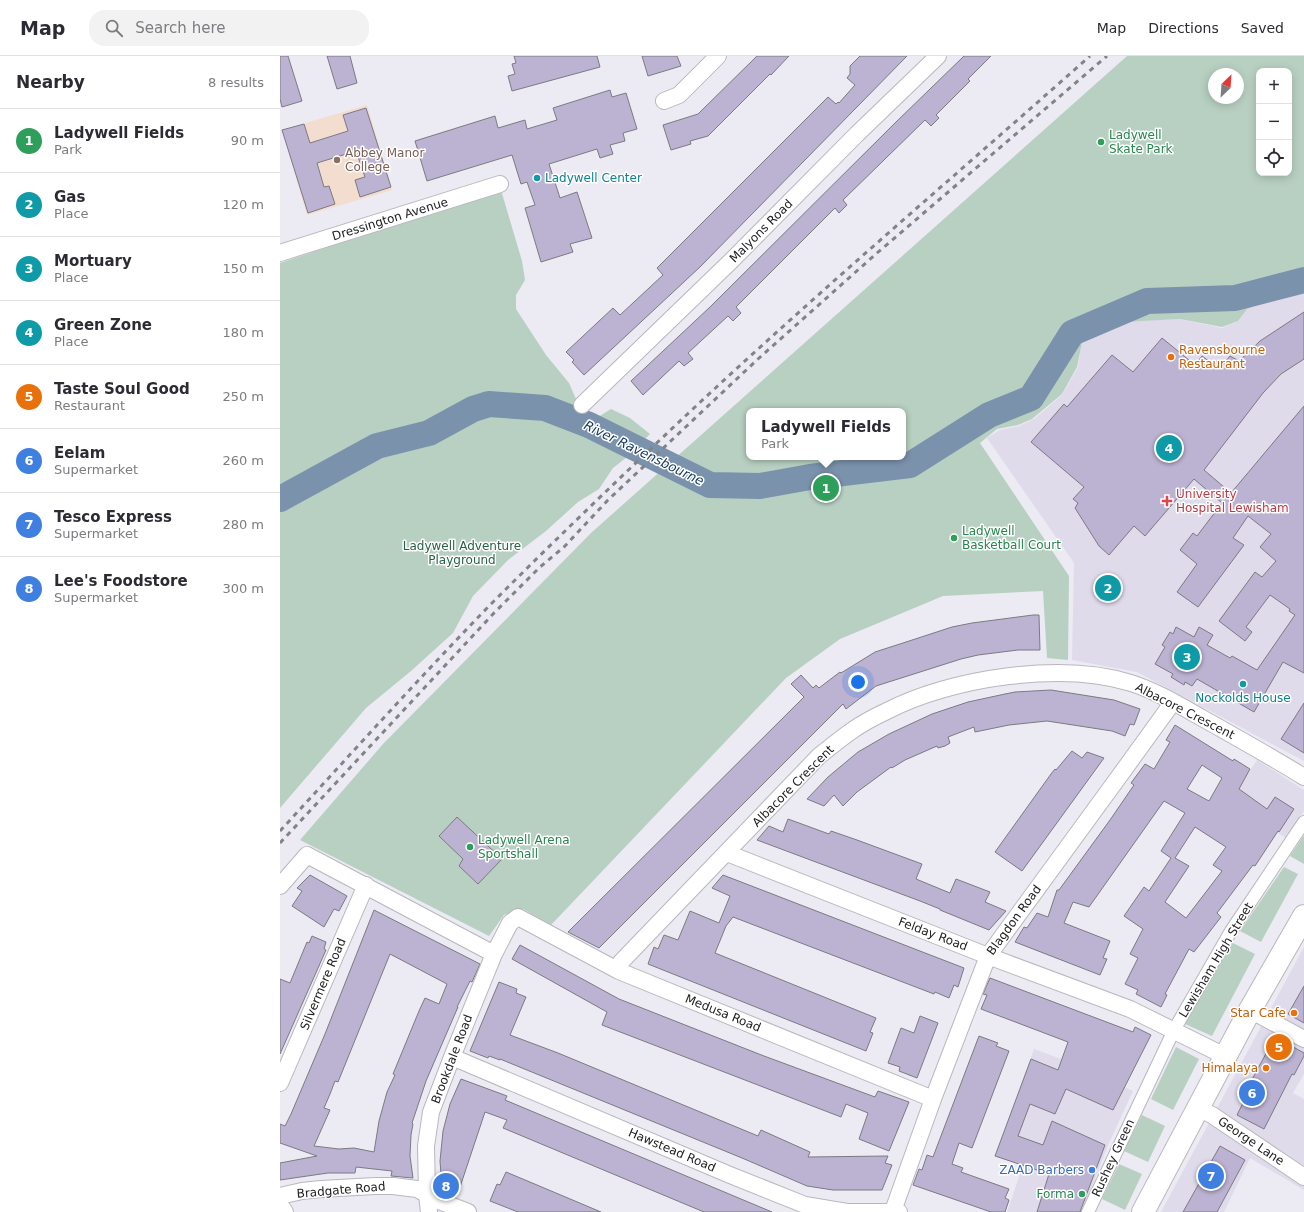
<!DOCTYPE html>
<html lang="en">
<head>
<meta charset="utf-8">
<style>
  body { margin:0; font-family:"DejaVu Sans",sans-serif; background:#f2f2f3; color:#2b2b33 }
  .controls { position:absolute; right:12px; top:12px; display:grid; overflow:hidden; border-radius:8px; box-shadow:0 2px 10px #0003 }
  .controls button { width:36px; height:36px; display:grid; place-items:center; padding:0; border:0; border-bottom:1px solid #e1e1e2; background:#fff; color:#2b2b33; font:20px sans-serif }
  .compass { position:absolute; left:928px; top:12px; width:36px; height:36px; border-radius:50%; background:#fff; box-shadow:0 2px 10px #0003; rotate:25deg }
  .you { position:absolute; left:578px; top:626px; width:14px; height:14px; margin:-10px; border:3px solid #fff; border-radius:50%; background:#1a73e8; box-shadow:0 0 0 6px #1a73e833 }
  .badge { display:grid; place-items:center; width:26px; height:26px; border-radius:50%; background:#d93025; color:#fff; font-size:13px; font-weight:700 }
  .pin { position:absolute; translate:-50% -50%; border:2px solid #fff; box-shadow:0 1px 4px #0006 }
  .popup { position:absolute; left:466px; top:352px; width:160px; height:52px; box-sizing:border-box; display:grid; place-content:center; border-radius:8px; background:#fff; filter:drop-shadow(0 1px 3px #0005); font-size:13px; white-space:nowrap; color:#7c7c81 }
  .popup b { font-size:15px; color:#2b2b33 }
  .popup::after { content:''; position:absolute; left:50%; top:100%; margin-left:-8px; border:8px solid transparent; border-top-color:#fff }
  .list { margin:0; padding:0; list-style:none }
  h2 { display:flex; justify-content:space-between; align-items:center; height:52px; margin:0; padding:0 16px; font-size:17px }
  h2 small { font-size:13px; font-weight:400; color:#7c7c81 }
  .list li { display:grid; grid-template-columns:26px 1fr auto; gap:12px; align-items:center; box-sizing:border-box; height:64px; padding:0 16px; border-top:1px solid #e1e1e2 }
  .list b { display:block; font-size:15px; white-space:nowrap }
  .list p { margin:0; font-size:13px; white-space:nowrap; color:#7c7c81 }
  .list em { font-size:13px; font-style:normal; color:#7c7c81 }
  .icon { flex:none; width:22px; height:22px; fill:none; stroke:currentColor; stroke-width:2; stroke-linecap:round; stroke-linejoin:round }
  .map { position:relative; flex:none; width:1024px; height:1156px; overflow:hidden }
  header { display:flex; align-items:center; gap:24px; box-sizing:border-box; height:56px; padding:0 20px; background:#fff; border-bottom:1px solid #e1e1e2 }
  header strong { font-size:19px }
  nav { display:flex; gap:22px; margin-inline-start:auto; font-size:14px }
  .search { width:280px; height:36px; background:#f2f2f3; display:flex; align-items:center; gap:10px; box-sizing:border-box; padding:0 14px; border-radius:16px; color:#7c7c81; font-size:15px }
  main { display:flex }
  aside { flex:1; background:#fff }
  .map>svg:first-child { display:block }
  .built { fill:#e0dbeb }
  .education { fill:#f2ddce }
  .green { fill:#b8d0c2; fill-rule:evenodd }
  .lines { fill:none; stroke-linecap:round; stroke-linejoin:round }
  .river { stroke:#7b92ac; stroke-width:26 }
  .building { fill:#bcb2d2; stroke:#7c7a81; fill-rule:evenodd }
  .pedestrian-casing { stroke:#b9b7be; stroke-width:14 }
  .minor-casing { stroke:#b9b7be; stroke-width:18 }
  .trunk-casing { stroke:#b9b7be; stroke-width:24 }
  .pedestrian { stroke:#fff; stroke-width:12 }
  .minor { stroke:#fff; stroke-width:16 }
  .trunk { stroke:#fff; stroke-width:22 }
  .rail { stroke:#838287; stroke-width:3; stroke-dasharray:5 5; stroke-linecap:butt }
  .leisure-dot { fill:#2e9e5b; stroke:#fff; stroke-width:1.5 }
  .education-dot { fill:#8d6e63; stroke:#fff; stroke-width:1.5 }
  .culture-dot { fill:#0f9aa8; stroke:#fff; stroke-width:1.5 }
  .food-dot { fill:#e8710a; stroke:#fff; stroke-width:1.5 }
  .health-dot { fill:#e0444e; stroke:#fff; stroke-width:1.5 }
  .shop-dot { fill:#3f7fe0; stroke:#fff; stroke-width:1.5 }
  .labels { text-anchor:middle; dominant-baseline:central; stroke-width:3; stroke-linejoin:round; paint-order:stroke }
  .leisure-label { font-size:12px; fill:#27864d; stroke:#fff; text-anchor:start }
  .education-label { font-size:12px; fill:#785e54; stroke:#fff; text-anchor:start }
  .culture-label { font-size:12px; fill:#0d838f; stroke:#fff; text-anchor:start }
  .street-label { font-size:12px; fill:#212023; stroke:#fff }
  .food-label { font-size:12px; fill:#c56008; stroke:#fff; text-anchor:end }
  .health-label { font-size:12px; fill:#be3a42; stroke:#fff; text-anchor:start }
  .park-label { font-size:12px; fill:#286246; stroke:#fff }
  .shop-label { font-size:12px; fill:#366cbe; stroke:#fff; text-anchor:end }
  .water-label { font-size:13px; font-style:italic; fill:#163b60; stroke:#fff }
</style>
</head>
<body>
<header>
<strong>Map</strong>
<div class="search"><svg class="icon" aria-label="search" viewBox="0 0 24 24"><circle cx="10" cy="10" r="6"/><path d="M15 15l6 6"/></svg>Search here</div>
<nav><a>Map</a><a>Directions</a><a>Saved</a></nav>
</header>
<main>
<aside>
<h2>Nearby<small>8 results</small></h2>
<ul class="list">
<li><span class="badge" style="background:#2e9e5b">1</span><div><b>Ladywell Fields</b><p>Park</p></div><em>90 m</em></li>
<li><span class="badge" style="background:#0f9aa8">2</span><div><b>Gas</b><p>Place</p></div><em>120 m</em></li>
<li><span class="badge" style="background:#0f9aa8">3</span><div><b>Mortuary</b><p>Place</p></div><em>150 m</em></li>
<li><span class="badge" style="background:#0f9aa8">4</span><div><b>Green Zone</b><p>Place</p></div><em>180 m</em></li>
<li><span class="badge" style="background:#e8710a">5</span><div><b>Taste Soul Good</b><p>Restaurant</p></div><em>250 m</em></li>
<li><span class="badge" style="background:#3f7fe0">6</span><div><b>Eelam</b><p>Supermarket</p></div><em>260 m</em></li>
<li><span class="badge" style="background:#3f7fe0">7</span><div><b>Tesco Express</b><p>Supermarket</p></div><em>280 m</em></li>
<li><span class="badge" style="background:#3f7fe0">8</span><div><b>Lee's Foodstore</b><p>Supermarket</p></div><em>300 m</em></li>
</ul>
</aside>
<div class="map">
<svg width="1024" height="1156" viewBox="0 0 1024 1156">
  <rect width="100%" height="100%" fill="#eceaf2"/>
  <path class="built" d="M1024,232V705L857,616L792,604L794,507L707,382L720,374L739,370L754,363L782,339L798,311L805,267L900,263L942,272L958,265L966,252Z
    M977,704L1024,734V755L1006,782L949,746Z
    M1024,891V1018L1013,1037L1024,1043V1134L970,1102L944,1156H881Z
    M754,993L792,1007L853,1035L829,1087L802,1156H727L743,1109L715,1100Z"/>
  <path class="education" d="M87,49L112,134L27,159L2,74Z"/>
  <path class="green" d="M847,0H1024V232L967,253L958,265L942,271L900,263L806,268L797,311L782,338L752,363L738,369L717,373L700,387L789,520L788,604L767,602L763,535L663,540L560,583L506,622L271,869L243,853L224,859L209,880L20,784L103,688L311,477ZM979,15H1009V117H979ZM934,18H958V42H934ZM469,355H623V401H469Z
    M221,134L242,205L245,224L236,239V253L266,299L289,327L299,350L310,366L331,353L350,362L370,378L347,401L333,412L319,433L298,446L266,475L228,504L193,540L173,577L131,615L86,652L0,752V207Z
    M1024,779V808L1010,800Z
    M1004,811L1018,818L981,886L960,875Z
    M951,886L975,898L932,980L905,968Z
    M896,991L919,1003L893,1054L871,1043Z
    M862,1059L885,1070L868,1106L844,1095Z
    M839,1108L862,1118L845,1154L822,1143Z"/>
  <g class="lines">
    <path class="river" d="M0,443L97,390L149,377L193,353L209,348L265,352L309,369L430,429L480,430L530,421L630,409L709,359L751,342L792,277L867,245L955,242L1024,224"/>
  </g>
  <path class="building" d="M0,0H8L22,45L2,51L0,43Z
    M47,0H70L77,27L57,33Z
    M234,0H317L320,11L232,35L228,20L235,18L232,8L236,7Z
    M362,0H397L401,10L368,20Z
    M477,0H509L491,19L490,18L428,80L410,85L411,88L391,94L383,69L418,58Z
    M580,0H627L420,211L304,319L292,306L294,304L286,296L333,252L340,259L383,219L377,212L548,41L556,48L558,46L559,47L575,29L567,22L570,18V10Z
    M684,0H711L688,23L690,25L656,59L659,62L651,70L645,64L563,144L567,149L559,157L555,152L456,251L461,257L453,265L448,260L408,297L413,303L404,310L399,305L363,339L351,325L430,251L615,67Z
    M330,34L332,41L346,37L357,73L343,77L345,85L330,89L333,98L320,102L317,93L269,108L280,142L297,136L312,182L290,188L293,196L261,206L245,152L255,149L247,126L241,128L232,99L147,125L135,85L215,60L218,72L245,64L247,73L277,64L273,52Z
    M86,52L111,131L80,141L75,124L85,121L76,95L37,107L44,131L49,130L55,148L28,157L2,74L24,68L30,87L68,75L63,59Z
    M1024,256V303L1001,318L983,337L924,414L951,437L1024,350V617L1003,606L974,656L917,623L912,630L905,626L904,629L891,621L893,618L875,608L885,591L882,589L890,576L893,578L896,571L914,581L919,571L933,579L927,589L950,602L952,600L977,614L1015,559L1009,555L1010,553L990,539L966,571L972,576L965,585L939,565L975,516L982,521L996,505L980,491L991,478L968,460L953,482L964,489L918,551L897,536L917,508L900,494L913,477L917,480L942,447L914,423L865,480L854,470L829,499L819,490L795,452L798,447L793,443L804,431L751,386L784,348L787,351L832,299L853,316L882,282L915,309L922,300L933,308L936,305L942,310L950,300L959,305L980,285Z
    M823,522L838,528L832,543L817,537Z
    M753,559H759L760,594H738L698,599L681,603L596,630L566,653L563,648L319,892L288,876L524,641L511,628L521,619L533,632L536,629L539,632L560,616L561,617L595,596L623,587L672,571L692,567Z
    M771,634L834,644L860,653L854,669L850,668L845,680L832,675L767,665L729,669L695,676L694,671L668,681L670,687L665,690L658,692L657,690L625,704L612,712L611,711L577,736L563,750L554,739L544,750L527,743L548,721L578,696L609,678L652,658L688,646L725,638L735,636Z
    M1024,647V697L1001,683Z
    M895,669L953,705L954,703L970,713L959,733L987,753L995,741L1014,753L999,776L998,775L975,810L973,809L937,857L941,861L914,896L909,893L885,938L887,939L881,951L856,938L858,934L845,928L858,902L850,898L863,873L844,860L864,831L869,835L891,802L881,795L905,757L884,745L809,851L793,846L784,867L830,885L823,902L827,903L820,919L735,886L744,871L747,872L757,857L768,861L777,834H779L830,764L854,729L851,727L865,708L874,713L890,686L886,684ZM922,709L942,722L929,745L907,733ZM915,771L946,791L933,809L942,815L906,862L885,846L909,810L895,802Z
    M792,695L802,702L807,696L824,702L742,815L715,796L771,718L775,713L776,714Z
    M177,761L222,803L198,828L179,810L183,803L159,780Z
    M508,763L549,778L551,775L577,784L642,808L636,823L670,837L676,823L710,836L705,846L726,855L709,874L660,854V853L640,845L477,784L489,770L503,776Z
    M30,819L67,840L59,855L54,853L44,871L12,850L22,835L17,832Z
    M443,819L684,912L678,931L674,929L669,942L655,936L654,938L453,861L446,870L435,897L596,962L590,976L593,977L586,995L368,908L374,891L378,893L384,879L398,884L410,855L439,867L450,840L432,832Z
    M94,854L200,908L192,926L190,925L177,951H178L146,1025L132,1067L133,1068L131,1079L130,1100L133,1122L111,1120L112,1115L76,1111L75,1117H48L0,1124V1107L37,1100L0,1087V1068L5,1070L11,1058L45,978ZM110,898L167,928L159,948L145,942L139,955L113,1018L115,1019L107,1036L99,1065L94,1096L74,1092L59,1093L34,1090L50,1054L44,1052L50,1038L55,1025L58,1026Z
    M32,880L46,886L44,893L46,894L0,998V923L10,927L27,886L29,887Z
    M240,889L339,943L484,1000L595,1041L598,1035L629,1046L609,1095L579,1083L588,1057L566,1048L561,1061L322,969L327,956L232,903Z
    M710,922L853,976L855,971L871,979L833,1054L786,1033L775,1058L750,1048L738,1080L763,1089L772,1065L825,1089L800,1156H757L769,1118L715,1100L751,1003L778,1014L788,986L701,953L707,939L703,938Z
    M219,926L237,933L236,937L246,941L230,979L278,997L478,1080L481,1074L530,1096L528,1101L608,1100L605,1107L612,1109L602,1134H553L527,1130L462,1102L220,1003V1004L209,1000L208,1002L190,995Z
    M1024,930V967L1008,958Z
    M640,960L658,967L637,1022L619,1015L620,1011L608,1007L621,972L634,977Z
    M699,980L718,987L716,990L729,995L692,1092L679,1087L672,1108L683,1112L681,1116L729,1133L725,1142L729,1144L725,1156H711L633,1129L639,1113L642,1114L647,1099L653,1101Z
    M997,982L1024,997V1000L1014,1019L1012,1018L984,1073L957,1059L964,1045L961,1044L989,992L991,994Z
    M181,1023L227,1040L225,1044L492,1156H424L223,1072L227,1064L205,1056L178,1137L162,1131L160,1105L163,1075L170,1048Z
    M940,1090L965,1104L937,1156H903Z
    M226,1116L257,1129L321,1156H238L210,1145L217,1128L220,1129Z"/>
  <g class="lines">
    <g class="pedestrian-casing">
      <path id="pedestrian" d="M808,1156L894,974L951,875L1024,766"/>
    </g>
    <g class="minor-casing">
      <path id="minor" d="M384,45L399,39L438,0
        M0,197L220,128
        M302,349L451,205L577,78L658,0
        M447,797L708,900L850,953L945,1000
        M0,830L27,799L214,898
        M339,915L341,906L539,700C549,692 559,684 570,676C581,668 594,661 607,655C670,622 782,605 851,627C876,635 899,649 922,662C956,681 990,700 1024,721
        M970,954L1024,983
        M172,1001L450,1119L525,1149L567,1156H619
        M0,1027L86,829
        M918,1052L932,1059L1024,1121
        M0,1140L22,1135L41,1133L95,1130H113L137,1133L159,1145L188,1156
        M0,1149L5,1156
        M613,1155L653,1043L708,900L838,722L893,646
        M149,1156L147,1138L146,1090L151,1056L172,1001L214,898L230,867L238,861L339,915L653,1043"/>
    </g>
    <g class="trunk-casing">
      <path id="trunk" d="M863,1156L970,954L1024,860"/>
    </g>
    <use href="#pedestrian" class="pedestrian"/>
    <use href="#minor" class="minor"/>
    <use href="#trunk" class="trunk"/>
    <path class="rail" d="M0,775C70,699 139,622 211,548C267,492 324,437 381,383C520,251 667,127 810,0
      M0,787L214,557L260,511L284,491L328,444L478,303L597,197L827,0"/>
  </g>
  <g class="leisure-dot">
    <circle cx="821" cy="86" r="4"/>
    <circle cx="674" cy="482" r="4"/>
    <circle cx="190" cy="791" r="4"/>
    <circle cx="802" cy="1138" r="4"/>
  </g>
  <circle class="education-dot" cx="57" cy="104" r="4"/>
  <g class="culture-dot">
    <circle cx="257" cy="122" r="4"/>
    <circle cx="963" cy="628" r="4"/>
  </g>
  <g class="food-dot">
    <circle cx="891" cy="301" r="4"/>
    <circle cx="1014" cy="957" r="4"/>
    <circle cx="986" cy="1012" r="4"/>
  </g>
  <path class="health-dot" d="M885 439h4v4h4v4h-4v4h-4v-4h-4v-4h4z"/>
  <circle class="shop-dot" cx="812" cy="1114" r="4"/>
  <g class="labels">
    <g class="leisure-label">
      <text x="829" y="79">Ladywell<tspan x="829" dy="14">Skate Park</tspan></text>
      <text x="682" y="475">Ladywell<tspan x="682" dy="14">Basketball Court</tspan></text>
      <text x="198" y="784">Ladywell Arena<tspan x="198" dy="14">Sportshall</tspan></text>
      <text x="794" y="1138" text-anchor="end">Forma</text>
    </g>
    <g class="education-label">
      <text x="65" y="97">Abbey Manor<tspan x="65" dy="14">College</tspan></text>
    </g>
    <g class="culture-label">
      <text x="265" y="122">Ladywell Center</text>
      <text x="963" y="642" text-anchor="middle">Nockolds House</text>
    </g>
    <g class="street-label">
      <text transform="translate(110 163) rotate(-17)">Dressington Avenue</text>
      <text transform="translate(481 175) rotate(-45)">Malyons Road</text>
      <text transform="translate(905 655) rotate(27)">Albacore Crescent</text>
      <text transform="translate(513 730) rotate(-45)">Albacore Crescent</text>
      <text transform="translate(734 864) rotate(-54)">Blagdon Road</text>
      <text transform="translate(653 878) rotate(21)">Felday Road</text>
      <text transform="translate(936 904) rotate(-59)">Lewisham High Street</text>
      <text transform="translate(43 928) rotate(-67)">Silvermere Road</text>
      <text transform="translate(443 957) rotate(22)">Medusa Road</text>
      <text transform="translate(172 1003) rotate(-69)">Brookdale Road</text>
      <text transform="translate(971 1085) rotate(34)">George Lane</text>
      <text transform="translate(392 1094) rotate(23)">Hawstead Road</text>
      <text transform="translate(833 1102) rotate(-65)">Rushey Green</text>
      <text transform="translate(61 1134) rotate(-5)">Bradgate Road</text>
    </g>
    <g class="food-label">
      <text x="899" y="294" text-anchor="start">Ravensbourne<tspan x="899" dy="14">Restaurant</tspan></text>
      <text x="1006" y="957">Star Cafe</text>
      <text x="978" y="1012">Himalaya</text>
    </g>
    <g class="health-label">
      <text x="896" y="438">University<tspan x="896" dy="14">Hospital Lewisham</tspan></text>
    </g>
    <g class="park-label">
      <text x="182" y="490">Ladywell Adventure<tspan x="182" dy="14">Playground</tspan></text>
    </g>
    <g class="shop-label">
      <text x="804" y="1114">ZAAD Barbers</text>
    </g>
    <g class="water-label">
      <text transform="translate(364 397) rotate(26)">River Ravensbourne</text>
    </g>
  </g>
</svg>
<div class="controls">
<button>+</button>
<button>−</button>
<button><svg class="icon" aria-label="locate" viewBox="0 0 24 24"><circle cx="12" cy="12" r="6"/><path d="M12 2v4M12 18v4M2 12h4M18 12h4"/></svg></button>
</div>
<svg class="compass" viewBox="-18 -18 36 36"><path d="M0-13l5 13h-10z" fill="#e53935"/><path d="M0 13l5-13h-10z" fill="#7c7c81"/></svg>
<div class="you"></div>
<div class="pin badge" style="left:546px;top:432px;background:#2e9e5b">1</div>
<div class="popup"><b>Ladywell Fields</b>Park</div>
<div class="pin badge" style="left:828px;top:532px;background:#0f9aa8">2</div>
<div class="pin badge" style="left:907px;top:601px;background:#0f9aa8">3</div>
<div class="pin badge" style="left:889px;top:392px;background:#0f9aa8">4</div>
<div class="pin badge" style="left:999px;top:991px;background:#e8710a">5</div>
<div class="pin badge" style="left:972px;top:1037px;background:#3f7fe0">6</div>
<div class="pin badge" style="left:931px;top:1120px;background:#3f7fe0">7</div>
<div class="pin badge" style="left:166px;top:1130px;background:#3f7fe0">8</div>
</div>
</main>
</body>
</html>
